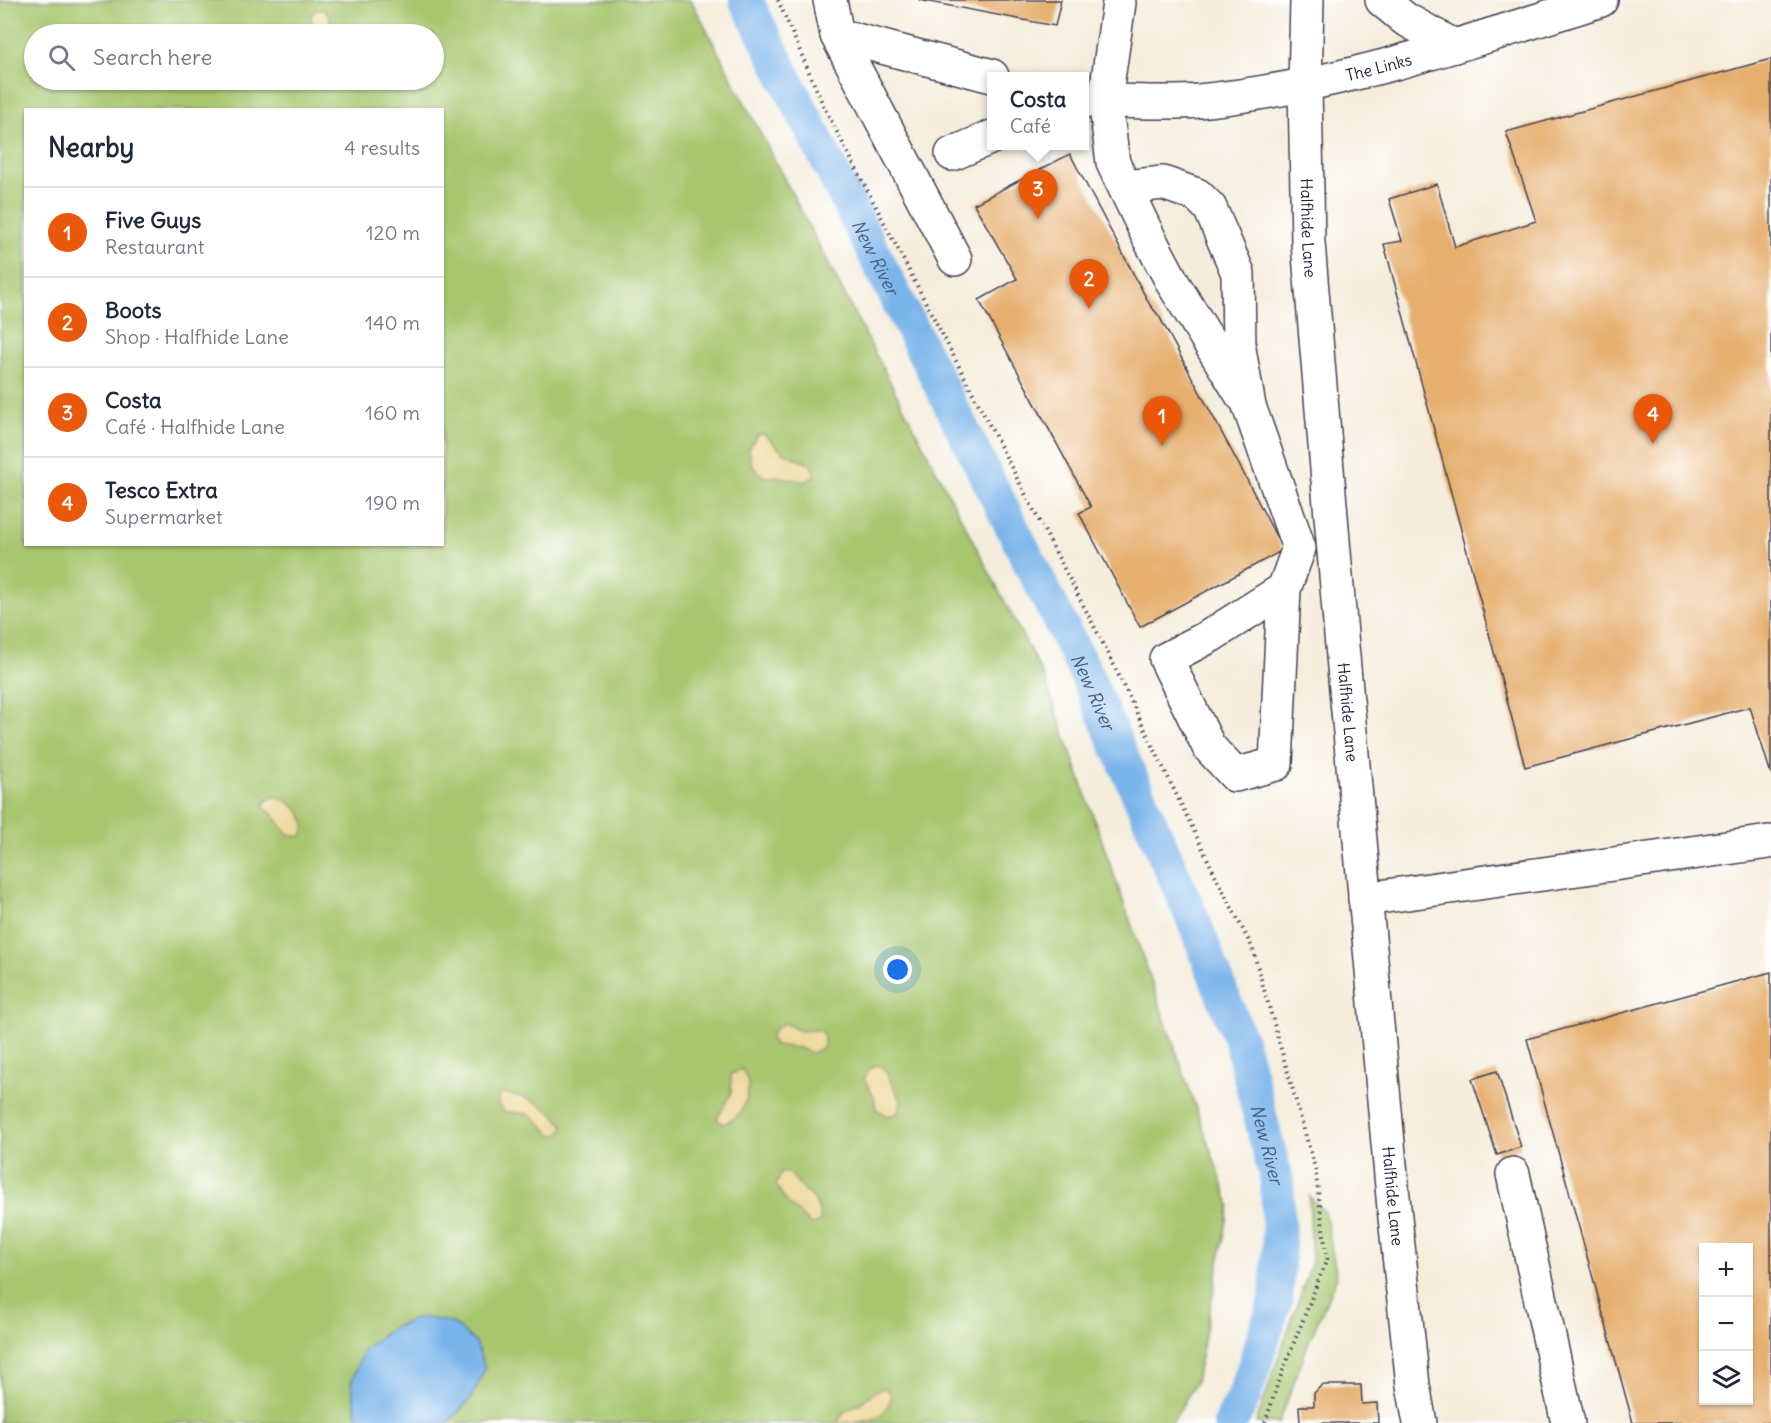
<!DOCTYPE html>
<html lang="en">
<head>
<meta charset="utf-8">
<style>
  body { margin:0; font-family:Delius,sans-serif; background:#f2f2f3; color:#1f2937 }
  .controls { position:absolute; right:18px; bottom:18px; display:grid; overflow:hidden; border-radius:0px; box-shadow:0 2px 4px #0004 }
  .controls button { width:54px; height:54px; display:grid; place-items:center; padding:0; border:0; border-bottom:2px solid #e0e1e3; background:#fff; color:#1f2937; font:30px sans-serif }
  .you { position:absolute; left:898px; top:970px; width:21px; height:21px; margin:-15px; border:4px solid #fff; border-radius:50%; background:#1a73e8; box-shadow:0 0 0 9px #1a73e833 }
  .badge { display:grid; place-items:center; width:39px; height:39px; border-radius:50%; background:#ea580c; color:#fff; font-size:20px; font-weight:700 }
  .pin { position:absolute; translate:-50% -50px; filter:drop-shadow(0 2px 3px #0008) }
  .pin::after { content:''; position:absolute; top:32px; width:21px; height:18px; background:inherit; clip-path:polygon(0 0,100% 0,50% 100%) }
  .popup { position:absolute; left:987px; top:72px; width:102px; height:78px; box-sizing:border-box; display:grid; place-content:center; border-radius:0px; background:#fff; filter:drop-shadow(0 2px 4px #0005); font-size:20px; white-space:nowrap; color:#747a83 }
  .popup b { font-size:22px; color:#1f2937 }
  .popup::after { content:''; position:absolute; left:50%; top:100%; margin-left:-12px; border:12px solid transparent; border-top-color:#fff }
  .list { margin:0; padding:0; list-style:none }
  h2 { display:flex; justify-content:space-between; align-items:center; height:78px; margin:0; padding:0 24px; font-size:26px }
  h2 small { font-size:20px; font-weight:400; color:#747a83 }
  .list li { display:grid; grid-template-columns:39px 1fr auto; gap:18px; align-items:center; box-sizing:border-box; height:90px; padding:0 24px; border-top:2px solid #e0e1e3 }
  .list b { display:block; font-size:22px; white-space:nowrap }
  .list p { margin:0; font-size:20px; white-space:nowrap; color:#747a83 }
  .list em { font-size:20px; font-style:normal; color:#747a83 }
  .icon { flex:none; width:33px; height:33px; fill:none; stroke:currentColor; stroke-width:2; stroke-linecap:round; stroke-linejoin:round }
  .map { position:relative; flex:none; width:1771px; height:1423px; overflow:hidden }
  .search { position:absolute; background:#fff; box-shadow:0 2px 4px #0004; left:24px; top:24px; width:420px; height:66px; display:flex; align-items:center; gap:15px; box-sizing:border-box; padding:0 21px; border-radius:33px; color:#747a83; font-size:22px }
  .panel { position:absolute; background:#fff; box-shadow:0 2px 4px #0004; left:24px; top:108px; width:420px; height:438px; border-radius:0px }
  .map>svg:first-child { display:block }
  .green { fill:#a7c66e; stroke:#647454; stroke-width:1.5; fill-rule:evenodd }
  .sand { fill:#eeda9e; stroke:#887e6c; stroke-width:1.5 }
  .water { fill:#79b4ea; stroke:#4e6b92; stroke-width:1.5 }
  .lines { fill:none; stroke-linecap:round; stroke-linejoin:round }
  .canal { stroke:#79b4ea; stroke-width:34 }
  .building { fill:#e6af6e; fill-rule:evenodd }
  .minor-casing { stroke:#424053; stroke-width:36 }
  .major-casing { stroke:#424053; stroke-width:36 }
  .path { stroke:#424053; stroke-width:4; stroke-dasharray:1.5 4.5; stroke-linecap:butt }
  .minor { stroke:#fff; stroke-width:33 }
  .major { stroke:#fff; stroke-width:33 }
  .labels { text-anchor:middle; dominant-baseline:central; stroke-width:4.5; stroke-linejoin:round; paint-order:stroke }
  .street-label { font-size:16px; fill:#22223b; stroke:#fff }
  .water-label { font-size:18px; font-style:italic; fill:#455c81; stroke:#fff }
</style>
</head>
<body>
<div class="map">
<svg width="1771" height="1423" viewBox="0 0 1771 1423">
  <rect width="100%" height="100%" fill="#fff"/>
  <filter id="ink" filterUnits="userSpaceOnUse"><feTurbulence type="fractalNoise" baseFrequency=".0167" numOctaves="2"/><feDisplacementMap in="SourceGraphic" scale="12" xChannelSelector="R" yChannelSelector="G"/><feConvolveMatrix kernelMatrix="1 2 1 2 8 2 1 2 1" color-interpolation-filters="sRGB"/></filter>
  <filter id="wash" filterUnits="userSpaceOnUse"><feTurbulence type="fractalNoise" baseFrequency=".008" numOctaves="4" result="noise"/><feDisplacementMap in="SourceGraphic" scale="24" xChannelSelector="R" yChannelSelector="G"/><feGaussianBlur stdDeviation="1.35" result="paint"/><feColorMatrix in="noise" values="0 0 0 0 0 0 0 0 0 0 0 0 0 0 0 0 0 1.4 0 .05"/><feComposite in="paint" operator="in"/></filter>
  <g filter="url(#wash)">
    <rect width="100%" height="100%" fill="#f5eddb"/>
    <path class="green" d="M0,0H691L1045,679L1230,1205L1196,1382L1172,1423H0ZM34,34H434V80H34ZM26,110H442V544H26Z
      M1309,1196L1325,1212L1337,1277L1309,1342L1279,1423H1256L1312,1261Z"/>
    <path class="sand" d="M316,10H324L330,17L331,34H314L311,15Z
      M764,434L783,452L811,465L815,476L805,482L777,476L764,477L752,466L749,449L757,435Z
      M273,797C286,797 305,812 305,826C305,828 302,835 302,836C285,838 284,828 275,817C272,813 267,810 263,807L266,801Z
      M784,1023L800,1031L820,1030L824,1037V1047L812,1053L798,1048L774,1045L770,1037L775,1029Z
      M876,1065L881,1066L885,1071L901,1101L898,1113L888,1116L876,1109L874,1097L864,1079L868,1071Z
      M742,1069C756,1089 744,1117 722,1124L717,1119L731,1093V1074Z
      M499,1093C527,1096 546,1104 564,1126L560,1134L551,1135C529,1112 537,1114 504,1112L498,1104Z
      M781,1172L791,1174C804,1196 820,1194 820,1222L811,1225L786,1201L776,1185Z
      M886,1388L891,1395C888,1423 861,1423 837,1423L845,1411L859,1404L877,1390Z"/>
    <path class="water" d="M421,1317L453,1323L476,1343L485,1369L471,1398L448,1423H364L357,1416L351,1383L364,1349L392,1328Z"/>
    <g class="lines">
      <path class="canal" id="s1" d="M746,0L1085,672L1194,922L1241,1042L1277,1182L1279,1244L1276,1299L1244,1397L1230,1423"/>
    </g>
    <g id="blocks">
      <path class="building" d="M919,0H1061L1055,26Z
        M1771,59V774L1750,707L1525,767L1384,244L1402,241L1389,199L1437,184L1455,247L1536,221L1506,132Z
        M1070,154L1150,305L1159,316L1245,476L1283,550L1140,627L1079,513L1091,507L979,300L1017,279L974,204Z
        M1771,972V1423H1633L1527,1039ZM1704,1248H1748V1400H1704Z
        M1497,1071L1521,1147L1497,1155L1472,1079Z
        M1322,1385H1361L1362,1404L1377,1403L1378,1423H1300L1299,1406H1314V1393Z"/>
    </g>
  </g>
  <g filter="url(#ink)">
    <use href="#blocks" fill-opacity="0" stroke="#424053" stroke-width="1.5"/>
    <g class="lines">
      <g class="minor-casing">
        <g id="minor">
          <path d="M830,0L837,35L992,76"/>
          <path d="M1382,0L1405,19L1454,46"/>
          <path d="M1119,3L1105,100L1113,163L1149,238L1174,285L1242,395"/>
          <path d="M837,35L955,259"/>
          <path id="s2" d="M1084,101C1122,100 1162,104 1199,101C1338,87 1469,42 1601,0"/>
          <path d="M952,154L992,137"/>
          <path d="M1125,187L1163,183L1197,195L1210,208L1238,273L1239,349L1249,406L1299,548L1284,589L1276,764L1235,775L1209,747L1166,659L1210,636L1284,589"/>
          <path d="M1365,899L1769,842"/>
          <path d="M1513,1174L1568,1423"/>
        </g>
      </g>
      <g class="major-casing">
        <g id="major">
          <path id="s3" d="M1307,0L1305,86L1308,243L1341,635L1394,1208L1413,1385L1420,1423"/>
        </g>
      </g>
      <path class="path" d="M778,0L824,107L1107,651L1220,885L1252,947L1315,1168L1327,1259L1278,1383L1265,1423"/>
      <use href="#minor" class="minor"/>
      <use href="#major" class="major"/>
    </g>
  </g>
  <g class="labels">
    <g class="street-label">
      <text stroke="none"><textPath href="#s2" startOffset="298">The Links</textPath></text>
      <text stroke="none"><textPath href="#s3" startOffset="228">Halfhide Lane</textPath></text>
      <text stroke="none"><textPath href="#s3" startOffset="714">Halfhide Lane</textPath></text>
      <text stroke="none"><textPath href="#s3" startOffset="1200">Halfhide Lane</textPath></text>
    </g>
    <g class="water-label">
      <text stroke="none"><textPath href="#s1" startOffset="288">New River</textPath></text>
      <text stroke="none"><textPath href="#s1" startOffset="774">New River</textPath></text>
      <text stroke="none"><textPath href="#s1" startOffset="1260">New River</textPath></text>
    </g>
  </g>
</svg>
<div class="controls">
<button>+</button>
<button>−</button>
<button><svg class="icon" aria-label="layers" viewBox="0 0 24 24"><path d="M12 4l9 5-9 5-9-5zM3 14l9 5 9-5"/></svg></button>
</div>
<div class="you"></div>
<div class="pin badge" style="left:1162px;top:446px">1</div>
<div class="pin badge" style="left:1089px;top:309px">2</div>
<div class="pin badge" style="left:1038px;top:219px">3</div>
<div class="popup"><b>Costa</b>Café</div>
<div class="pin badge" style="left:1653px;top:444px">4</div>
<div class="search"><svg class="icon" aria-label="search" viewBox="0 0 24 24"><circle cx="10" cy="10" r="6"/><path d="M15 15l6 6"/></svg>Search here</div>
<section class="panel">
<h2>Nearby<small>4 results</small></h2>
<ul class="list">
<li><span class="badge">1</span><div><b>Five Guys</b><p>Restaurant</p></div><em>120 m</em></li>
<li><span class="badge">2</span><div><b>Boots</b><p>Shop · Halfhide Lane</p></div><em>140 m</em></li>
<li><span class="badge">3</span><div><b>Costa</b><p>Café · Halfhide Lane</p></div><em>160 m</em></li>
<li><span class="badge">4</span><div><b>Tesco Extra</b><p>Supermarket</p></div><em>190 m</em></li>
</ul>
</section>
</div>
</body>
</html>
